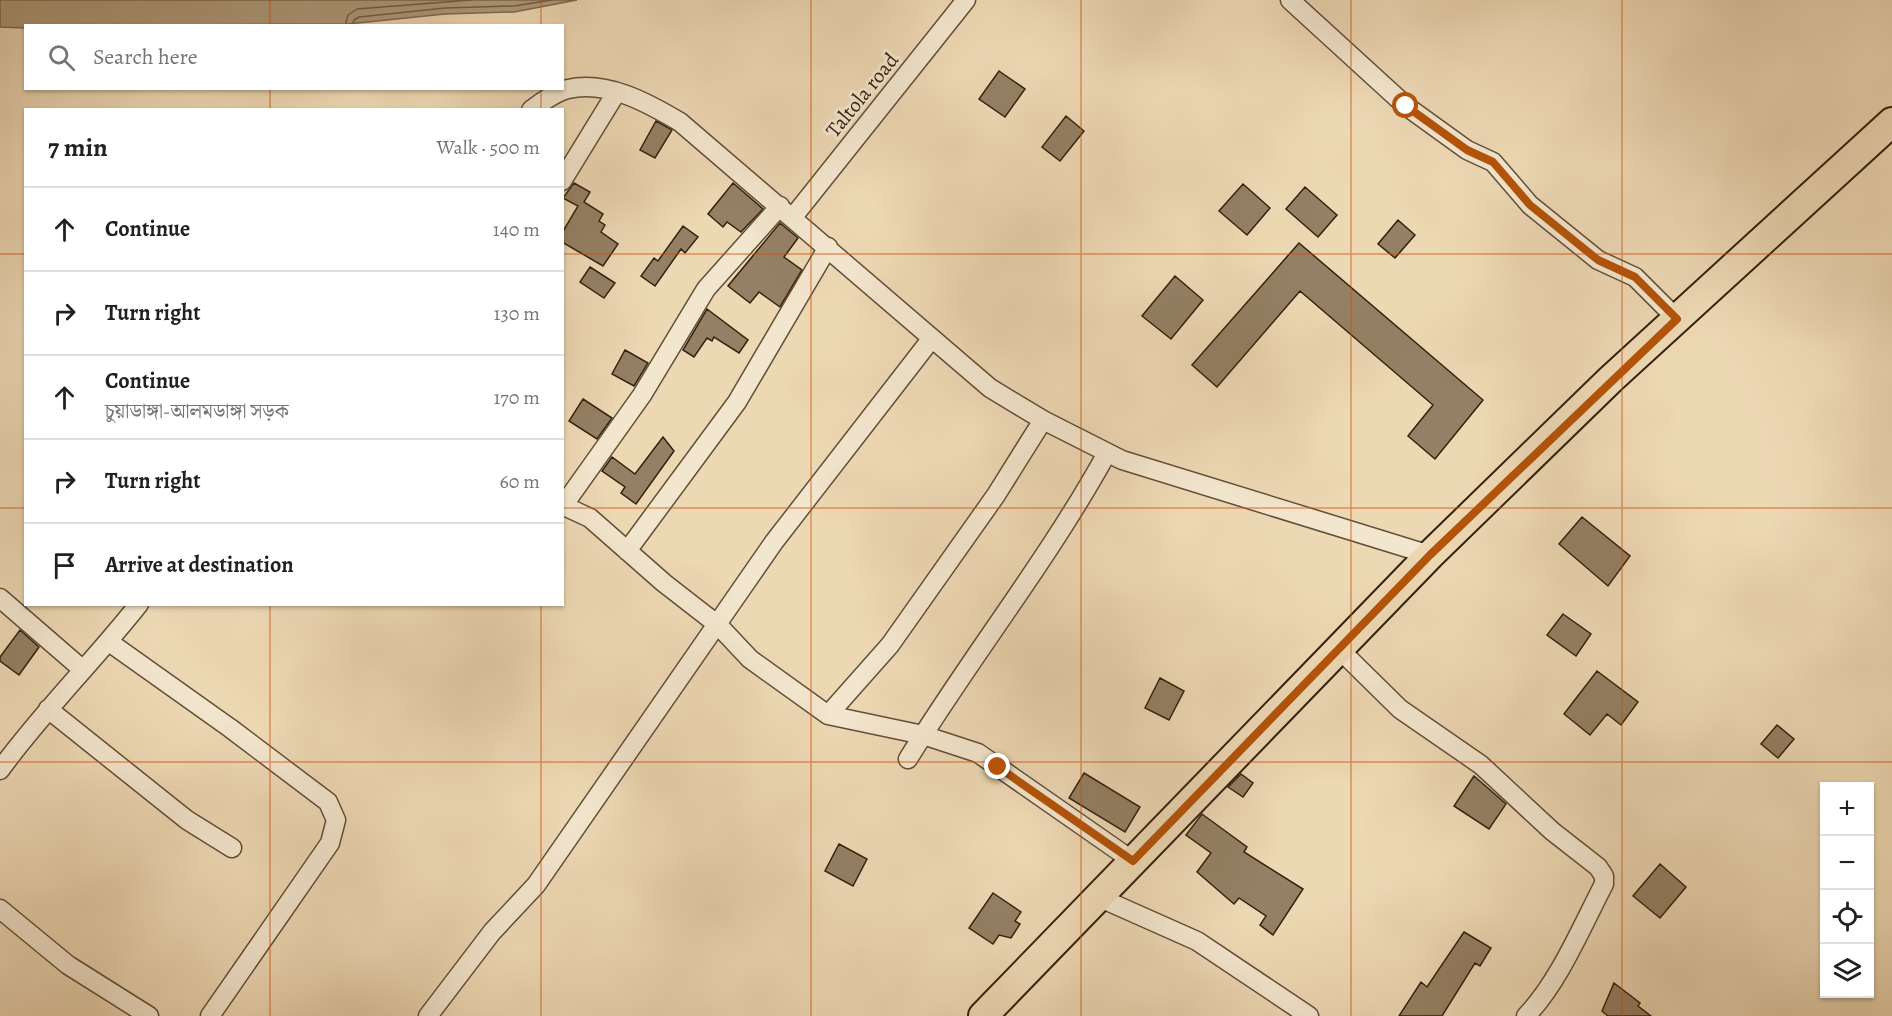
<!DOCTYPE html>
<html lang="en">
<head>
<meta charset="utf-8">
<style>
  body { margin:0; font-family:Alegreya,"Noto Serif Bengali",serif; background:#f2f2f2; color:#202124 }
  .controls { position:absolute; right:18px; bottom:18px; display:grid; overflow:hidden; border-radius:0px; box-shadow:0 2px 4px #0004 }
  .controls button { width:54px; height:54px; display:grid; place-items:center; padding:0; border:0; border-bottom:2px solid #e0e0e0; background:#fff; color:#202124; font:30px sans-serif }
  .stop { position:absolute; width:18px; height:18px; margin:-14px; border:4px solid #b45309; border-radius:50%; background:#fff }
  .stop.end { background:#b45309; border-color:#fff; box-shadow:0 2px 6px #0008 }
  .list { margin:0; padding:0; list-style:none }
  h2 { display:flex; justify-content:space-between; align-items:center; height:78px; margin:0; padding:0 24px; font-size:26px }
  h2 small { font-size:20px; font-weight:400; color:#757577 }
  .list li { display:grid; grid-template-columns:39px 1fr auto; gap:18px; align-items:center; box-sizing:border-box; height:84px; padding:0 24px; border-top:2px solid #e0e0e0 }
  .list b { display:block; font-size:22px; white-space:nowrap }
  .list p { margin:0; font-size:20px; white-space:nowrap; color:#757577 }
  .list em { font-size:20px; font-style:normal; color:#757577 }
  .icon { flex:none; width:33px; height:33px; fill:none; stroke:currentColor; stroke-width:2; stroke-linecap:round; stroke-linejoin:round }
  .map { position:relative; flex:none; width:1892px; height:1016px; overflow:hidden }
  .search { position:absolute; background:#fff; box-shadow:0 2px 4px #0004; left:24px; top:24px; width:540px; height:66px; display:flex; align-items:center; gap:15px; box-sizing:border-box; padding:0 21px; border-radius:0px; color:#757577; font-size:22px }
  .panel { position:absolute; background:#fff; box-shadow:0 2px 4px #0004; left:24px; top:108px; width:540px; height:498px; border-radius:0px }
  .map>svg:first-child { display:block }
  .water { fill:#ae9a7b; stroke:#7d6a4f; stroke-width:1.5 }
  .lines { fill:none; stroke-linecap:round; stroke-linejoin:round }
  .shore { stroke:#715e44; stroke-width:1.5 }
  .building { fill:#948064; stroke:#34210d; stroke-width:1.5 }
  .minor-casing { stroke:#624f37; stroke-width:21 }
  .primary-casing { stroke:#34210d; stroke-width:32 }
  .minor { stroke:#f3e6ce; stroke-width:18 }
  .primary { stroke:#edd8b4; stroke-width:28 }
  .route { stroke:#b45309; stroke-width:8 }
  .grid { fill:none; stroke:#cd510c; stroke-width:1.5; stroke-opacity:0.55 }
  .labels { text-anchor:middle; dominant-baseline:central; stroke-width:6; stroke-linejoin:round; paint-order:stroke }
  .street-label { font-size:21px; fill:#34210d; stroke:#f3e6ce }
</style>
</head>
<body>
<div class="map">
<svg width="1892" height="1016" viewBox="0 0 1892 1016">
  <rect width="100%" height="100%" fill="#edd8b4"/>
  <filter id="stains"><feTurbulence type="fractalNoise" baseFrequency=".00333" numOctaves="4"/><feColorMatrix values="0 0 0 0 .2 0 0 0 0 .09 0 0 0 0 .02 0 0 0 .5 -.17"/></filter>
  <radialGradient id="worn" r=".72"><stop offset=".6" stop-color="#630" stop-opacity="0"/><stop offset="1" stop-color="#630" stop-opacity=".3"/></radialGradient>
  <path class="water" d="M0,0H577L514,12L445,14L348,24L26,26L25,28L0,27Z"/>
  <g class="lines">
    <path class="shore" d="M345,26L348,15L357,9L471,0
      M352,26L354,20L359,17L445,8L514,6L552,0"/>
  </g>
  <path class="building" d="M999,71L1025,89L1005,117L979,99Z
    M1066,116L1084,131L1060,161L1042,147Z
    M656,121L672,130L655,158L640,150Z
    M574,183L590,192L584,202L603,214L599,221L605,225L601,232L618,244L603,266L562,242V233L578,206L563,198Z
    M733,183L763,209L741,232L727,222L723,227L708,214Z
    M1243,184L1270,208L1247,235L1219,211Z
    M1305,187L1337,215L1318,237L1286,209Z
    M1398,220L1415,235L1395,258L1378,244Z
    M780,223L798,238L784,257L802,270L780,307L759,292L750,303L728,286Z
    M683,226L698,237L685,253L681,249L655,286L641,276L654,258L658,261Z
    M1299,243L1483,400L1435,459L1408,436L1433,405L1300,291L1217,387L1192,365Z
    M590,267L615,283L604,298L580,282Z
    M1175,276L1203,300L1171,339L1142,316Z
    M707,309L748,340L739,353L714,337L712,341L707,338L694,357L683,350Z
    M625,350L648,363L634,386L612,374Z
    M583,399L612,418L597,439L569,421Z
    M663,437L674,451L636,504L621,493L625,487L602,471L612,457L635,474Z
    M1582,517L1630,556L1608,586L1559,544Z
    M1563,614L1591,634L1576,656L1547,635Z
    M20,630L39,647L19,675L0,661V657Z
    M1597,671L1638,702L1621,725L1607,714L1590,735L1564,714Z
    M1160,678L1184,691L1169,720L1145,708Z
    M1777,725L1794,739L1778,758L1761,744Z
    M1084,773L1140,807L1125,832L1069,798Z
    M1241,774L1253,783L1243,797L1228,787Z
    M1474,776L1506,804L1489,829L1454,806Z
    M1202,814L1247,847L1244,852L1303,889L1273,935L1260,925L1266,916L1239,898L1234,904L1197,872L1211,853L1186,835Z
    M839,844L867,859L853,886L825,871Z
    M1660,864L1686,887L1660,918L1633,896Z
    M993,893L1021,912L1015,921L1020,924L1011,938L999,935L993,944L969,928Z
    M1464,932L1491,948L1480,966L1475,963L1442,1016H1399L1421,982L1427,987Z
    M1614,983L1640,1003L1638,1006L1651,1016H1608L1602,1011Z"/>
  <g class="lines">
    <g class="minor-casing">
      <path id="minor" d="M1290,0L1406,106L1467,150L1493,162L1530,205L1598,260L1635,277L1677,319
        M531,110C542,102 555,92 568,89C607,80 648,103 680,122L990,388L1043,420L1122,460L1430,555
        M562,181L616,93
        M793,217L966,0
        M562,505L590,518L664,583L718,625L750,659L828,715L923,735L978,753L1133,861
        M563,506L642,395L706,289L780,206
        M627,551L737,402L828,247
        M0,598L82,669
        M109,642L230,728L328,802L336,820L330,843L210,1016
        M1339,649L1400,709L1481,765L1552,831L1598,867L1604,876V884C1582,926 1559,982 1526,1016
        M48,709L187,820L232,848
        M828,715L890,645L996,495L1043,420
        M908,759C972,655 1048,560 1107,453
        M0,770C43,711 94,661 139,604
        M1098,897L1197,941L1309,1016
        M0,909L68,965L149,1016
        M428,1016L492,932L536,885L774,542L932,338"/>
    </g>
    <g class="primary-casing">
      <path id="primary" d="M983,1016L1430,555L1611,379L1892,122"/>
    </g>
    <use href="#minor" class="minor"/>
    <use href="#primary" class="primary"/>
  </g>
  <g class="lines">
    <path class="route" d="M998,767L1133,861L1430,555L1677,319L1635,277L1598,260L1530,205L1493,162L1467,150L1406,106"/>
  </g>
  <path class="grid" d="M270,0V26M541,0V26M811,0V1016M1081,0V1016M1351,0V1016M1622,0V1016M270,88V110M541,88V110M0,254H26M562,254H1892M0,508H26M562,508H1892M270,604V1016M541,604V1016M0,762H1892"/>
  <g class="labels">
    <g class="street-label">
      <text transform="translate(862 95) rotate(-51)">Taltola road</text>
    </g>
  </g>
  <rect width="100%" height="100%" filter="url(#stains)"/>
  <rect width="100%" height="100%" fill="url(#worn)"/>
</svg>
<div class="controls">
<button>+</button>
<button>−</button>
<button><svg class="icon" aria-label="locate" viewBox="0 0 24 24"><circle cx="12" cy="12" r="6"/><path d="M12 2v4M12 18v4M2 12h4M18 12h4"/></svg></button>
<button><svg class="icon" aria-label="layers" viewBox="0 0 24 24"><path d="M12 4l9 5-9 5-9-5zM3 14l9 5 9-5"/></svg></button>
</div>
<div class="stop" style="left:1406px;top:106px"></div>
<div class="stop end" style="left:998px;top:767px"></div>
<div class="search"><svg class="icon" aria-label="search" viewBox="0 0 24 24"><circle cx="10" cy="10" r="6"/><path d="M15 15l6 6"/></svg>Search here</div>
<section class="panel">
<h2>7 min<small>Walk · 500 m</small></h2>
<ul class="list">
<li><svg class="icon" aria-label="ahead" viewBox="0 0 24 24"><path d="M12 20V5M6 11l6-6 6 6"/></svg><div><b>Continue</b></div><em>140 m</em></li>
<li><svg class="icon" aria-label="right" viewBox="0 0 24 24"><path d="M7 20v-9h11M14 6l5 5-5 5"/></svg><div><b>Turn right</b></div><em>130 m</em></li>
<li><svg class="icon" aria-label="ahead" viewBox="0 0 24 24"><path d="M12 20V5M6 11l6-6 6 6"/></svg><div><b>Continue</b><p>চুয়াডাঙ্গা-আলমডাঙ্গা সড়ক</p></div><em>170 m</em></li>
<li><svg class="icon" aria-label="right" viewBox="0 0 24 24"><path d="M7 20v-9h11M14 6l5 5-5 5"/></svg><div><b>Turn right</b></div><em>60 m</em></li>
<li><svg class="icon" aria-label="arrive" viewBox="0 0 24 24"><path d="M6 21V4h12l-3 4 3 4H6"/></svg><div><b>Arrive at destination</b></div></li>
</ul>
</section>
</div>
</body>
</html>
